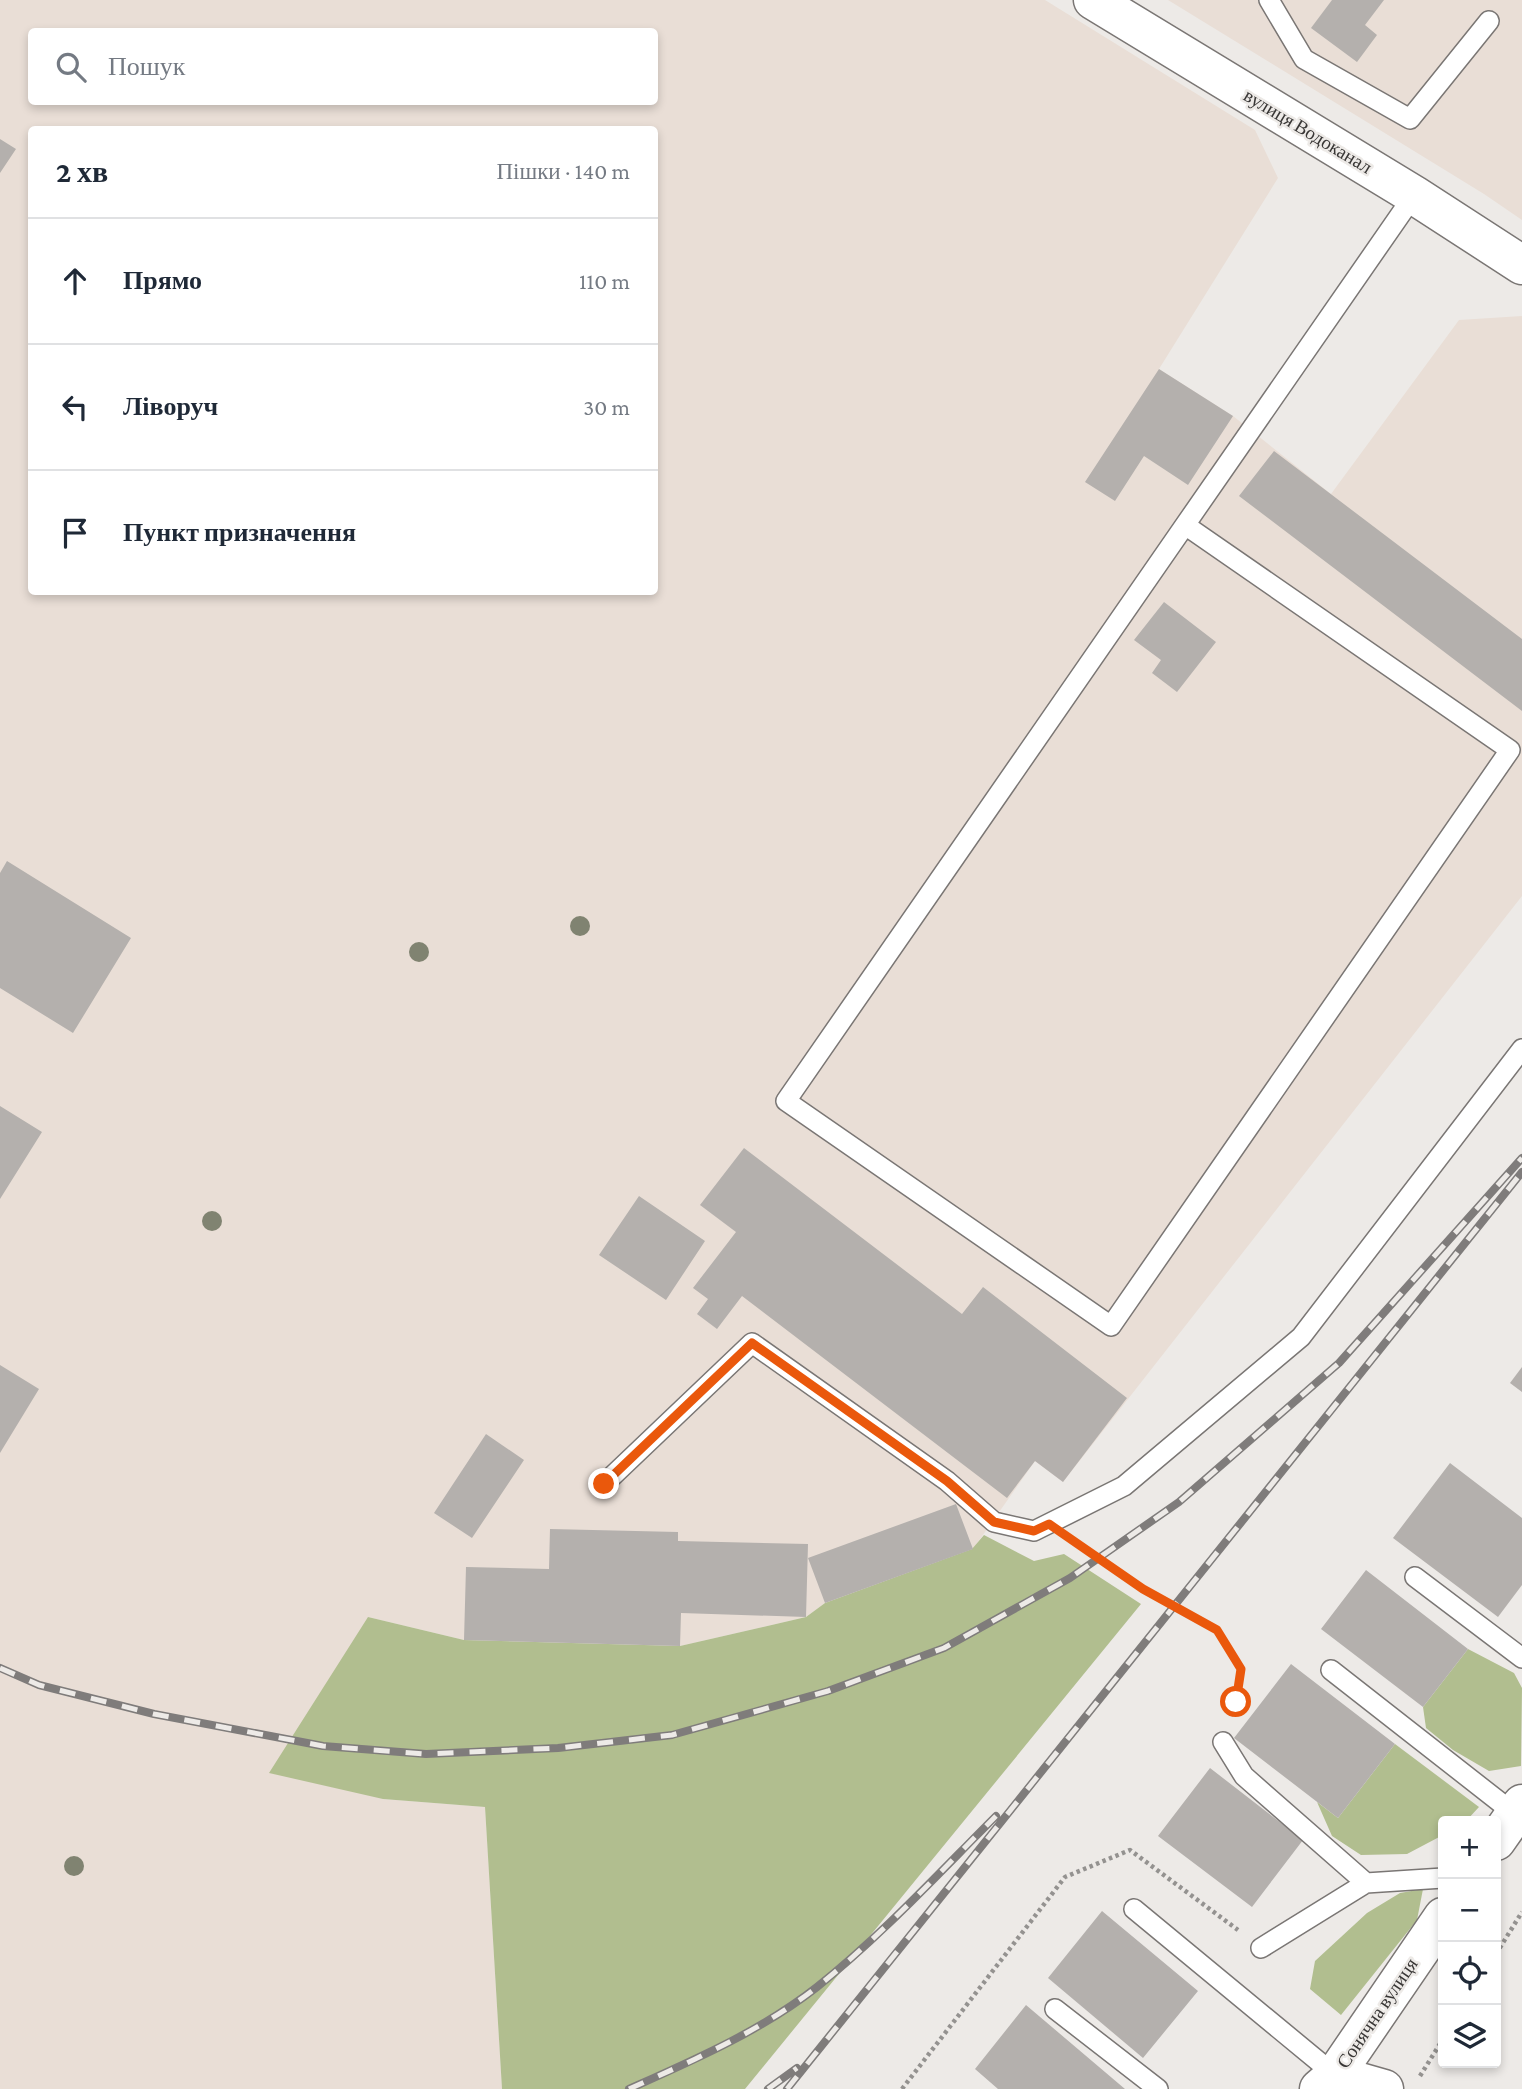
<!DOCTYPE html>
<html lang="uk">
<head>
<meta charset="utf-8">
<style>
  body { margin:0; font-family:"Crimson Pro",serif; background:#f2f2f3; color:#1f2937 }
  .controls { position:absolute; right:21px; bottom:21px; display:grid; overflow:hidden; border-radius:7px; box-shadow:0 4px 10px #0003 }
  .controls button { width:63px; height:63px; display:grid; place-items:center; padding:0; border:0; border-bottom:2px solid #e0e1e3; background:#fff; color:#1f2937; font:35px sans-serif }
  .stop { position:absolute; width:21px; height:21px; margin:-16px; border:5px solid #ea580c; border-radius:50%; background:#fff }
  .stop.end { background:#ea580c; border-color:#fff; box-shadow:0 2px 7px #0008 }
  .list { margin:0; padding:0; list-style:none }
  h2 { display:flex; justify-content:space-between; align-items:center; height:91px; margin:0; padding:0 28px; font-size:30px }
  h2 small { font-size:23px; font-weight:400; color:#747a83 }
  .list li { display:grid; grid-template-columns:46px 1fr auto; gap:21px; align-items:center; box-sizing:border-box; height:126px; padding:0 28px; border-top:2px solid #e0e1e3 }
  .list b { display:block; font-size:26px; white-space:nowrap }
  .list em { font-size:23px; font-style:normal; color:#747a83 }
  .icon { flex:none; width:38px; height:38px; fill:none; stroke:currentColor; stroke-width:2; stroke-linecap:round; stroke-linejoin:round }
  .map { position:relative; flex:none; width:1522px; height:2089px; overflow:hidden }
  .search { position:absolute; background:#fff; box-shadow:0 4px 10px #0003; left:28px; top:28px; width:630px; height:77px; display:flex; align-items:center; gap:18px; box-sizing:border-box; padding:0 24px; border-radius:7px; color:#747a83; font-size:26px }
  .panel { position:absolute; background:#fff; box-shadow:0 4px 10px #0003; left:28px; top:126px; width:630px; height:469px; border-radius:7px }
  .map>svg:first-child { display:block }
  .built { fill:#e9ded6; fill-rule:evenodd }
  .green { fill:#b1be8f }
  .building { fill:#b4b0ad }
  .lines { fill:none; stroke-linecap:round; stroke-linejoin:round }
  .service-casing { stroke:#7a7674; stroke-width:22 }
  .minor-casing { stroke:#7a7674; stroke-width:41 }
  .tertiary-casing { stroke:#7a7674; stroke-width:41 }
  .path { stroke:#949290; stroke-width:4.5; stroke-dasharray:3.5 3.5; stroke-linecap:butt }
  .service { stroke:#fff; stroke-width:19 }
  .minor { stroke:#fff; stroke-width:38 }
  .tertiary { stroke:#fff; stroke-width:38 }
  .rail-casing { stroke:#7f7c7b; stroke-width:8 }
  .rail { stroke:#edeae7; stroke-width:5; stroke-dasharray:16; stroke-linecap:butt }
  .tree { fill:#808371 }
  .route { stroke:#ea580c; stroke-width:9 }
  .labels { text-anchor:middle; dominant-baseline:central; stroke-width:5; stroke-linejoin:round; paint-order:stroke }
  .street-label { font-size:19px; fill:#393736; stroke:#edeae7 }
</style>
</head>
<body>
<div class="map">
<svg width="1522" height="2089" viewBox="0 0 1522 2089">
  <rect width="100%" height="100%" fill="#edeae7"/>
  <path class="built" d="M0,0H1045L1255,130L1278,178L1159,369L1233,416L1331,494L1459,320L1522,316V896L1063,1482L1035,1461L973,1549L825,1603L806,1617L680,1646L464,1640L368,1617L383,1799L485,1807L502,2089H0ZM32,32H654V102H32ZM32,130H654V592H32Z
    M1168,0H1522V220L1484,194Z"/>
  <path class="green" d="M984,1535L1034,1561L1064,1554L1141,1604L745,2089H502L485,1807L383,1799L269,1773L368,1617L464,1640L680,1646L806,1617L825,1603L972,1549Z
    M1468,1649L1514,1673L1522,1688L1521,1766L1489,1771L1453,1750L1426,1728L1423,1707Z
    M1395,1744L1479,1807L1466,1821H1443V1835L1407,1854L1361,1855L1332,1836L1317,1802L1338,1818Z
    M1423,1889L1417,1920L1341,2015L1310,1989L1315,1961L1367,1913L1400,1893Z"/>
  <path class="building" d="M1332,0H1384L1365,25L1377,35L1357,62L1311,28Z
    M0,139L16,149L0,173Z
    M1159,369L1233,416L1188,485L1144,456L1115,501L1085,482Z
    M1274,451L1522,639V711L1239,496Z
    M1164,602L1216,642L1177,692L1152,673L1161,660L1134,640Z
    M7,861L131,938L73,1033L0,988V873Z
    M0,1106L42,1132L0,1199Z
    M744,1148L962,1314L983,1287L1127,1398L1063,1482L1035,1461L1007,1498L742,1296L717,1329L697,1314L708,1299L693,1288L736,1232L700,1205Z
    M639,1196L705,1241L666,1300L599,1255Z
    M0,1365L39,1389L0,1453Z
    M1522,1367V1392L1510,1383Z
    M486,1434L524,1460L472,1538L434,1513Z
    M1450,1463L1522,1518V1585L1498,1617L1393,1538Z
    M956,1504L973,1549L825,1603L808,1558Z
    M550,1529L678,1532V1541L808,1544L806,1617L681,1613L680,1646L464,1640L466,1567L549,1569Z
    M1366,1570L1468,1649L1423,1707L1321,1629Z
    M1291,1664L1395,1744L1338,1818L1234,1738Z
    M1210,1768L1303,1840L1252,1907L1158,1836Z
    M1102,1911L1198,1991L1143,2058L1048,1978Z
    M1026,2005L1125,2089H998L975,2069Z"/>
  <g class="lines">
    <g class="service-casing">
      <path id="service" d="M1269,0L1304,59L1410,119L1489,21
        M1185,525L1510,750L1111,1326L786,1101L1185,525L1414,195
        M604,1484L752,1343L947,1481L994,1522L1034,1531L1124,1486L1301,1337L1522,1049
        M1415,1577L1522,1658
        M1331,1670L1515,1814
        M1223,1742L1244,1776L1366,1883
        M1134,1909L1335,2075
        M1261,1948L1366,1883L1443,1878
        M1055,2009L1158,2089"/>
    </g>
    <g class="minor-casing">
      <path id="minor" d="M1093,0L1414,195L1522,265
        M1335,2075L1384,2089"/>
    </g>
    <g class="tertiary-casing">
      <path id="tertiary" d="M1496,1841L1522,1804
        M1319,2089L1335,2075L1443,1917"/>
    </g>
    <path class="path" d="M1075,1543L1143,1589L1217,1630L1241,1669L1231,1716
      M1496,1954L1522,1912
      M1420,2076L1443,2039
      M902,2089L1065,1877L1130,1850L1238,1930"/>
    <use href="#service" class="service"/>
    <use href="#minor" class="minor"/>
    <use href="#tertiary" class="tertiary"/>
    <g class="rail-casing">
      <path id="rail" d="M0,1668L39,1685L154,1714L323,1746L426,1754L558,1748L672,1735L828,1691L944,1648L1070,1578L1179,1502L1339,1363L1522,1158
        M629,2089C694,2060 761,2031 817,1987C881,1936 938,1874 996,1816
        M768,2089L797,2068
        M787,2089L1522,1172"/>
    </g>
    <use href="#rail" class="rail"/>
  </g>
  <g class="tree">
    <circle cx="580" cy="926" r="10"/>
    <circle cx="419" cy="952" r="10"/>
    <circle cx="212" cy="1221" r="10"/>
    <circle cx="74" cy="1866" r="10"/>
  </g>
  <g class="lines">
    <path class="route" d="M604,1484L752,1343L947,1481L994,1522L1034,1531L1049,1524L1143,1589L1217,1630L1241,1669L1236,1702"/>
  </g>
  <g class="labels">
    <g class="street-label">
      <text transform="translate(1308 131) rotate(31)">вулиця Водоканал</text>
      <text transform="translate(1377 2013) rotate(-56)">Сонячна вулиця</text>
    </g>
  </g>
</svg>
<div class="controls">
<button>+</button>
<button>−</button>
<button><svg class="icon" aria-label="locate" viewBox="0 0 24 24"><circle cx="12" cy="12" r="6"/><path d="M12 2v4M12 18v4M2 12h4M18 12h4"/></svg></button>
<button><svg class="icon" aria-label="layers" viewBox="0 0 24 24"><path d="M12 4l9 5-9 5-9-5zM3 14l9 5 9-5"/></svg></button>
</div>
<div class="stop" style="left:1236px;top:1702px"></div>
<div class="stop end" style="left:604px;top:1484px"></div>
<div class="search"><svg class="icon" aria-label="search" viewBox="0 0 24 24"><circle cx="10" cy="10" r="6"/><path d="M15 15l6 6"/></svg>Пошук</div>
<section class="panel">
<h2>2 хв<small>Пішки · 140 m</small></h2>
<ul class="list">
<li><svg class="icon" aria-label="ahead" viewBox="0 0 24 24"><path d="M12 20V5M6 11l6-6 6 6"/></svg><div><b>Прямо</b></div><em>110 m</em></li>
<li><svg class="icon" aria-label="left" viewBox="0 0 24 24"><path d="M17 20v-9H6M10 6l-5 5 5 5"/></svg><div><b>Ліворуч</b></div><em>30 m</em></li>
<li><svg class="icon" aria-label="arrive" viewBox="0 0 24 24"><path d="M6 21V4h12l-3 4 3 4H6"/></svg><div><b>Пункт призначення</b></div></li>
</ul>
</section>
</div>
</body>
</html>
